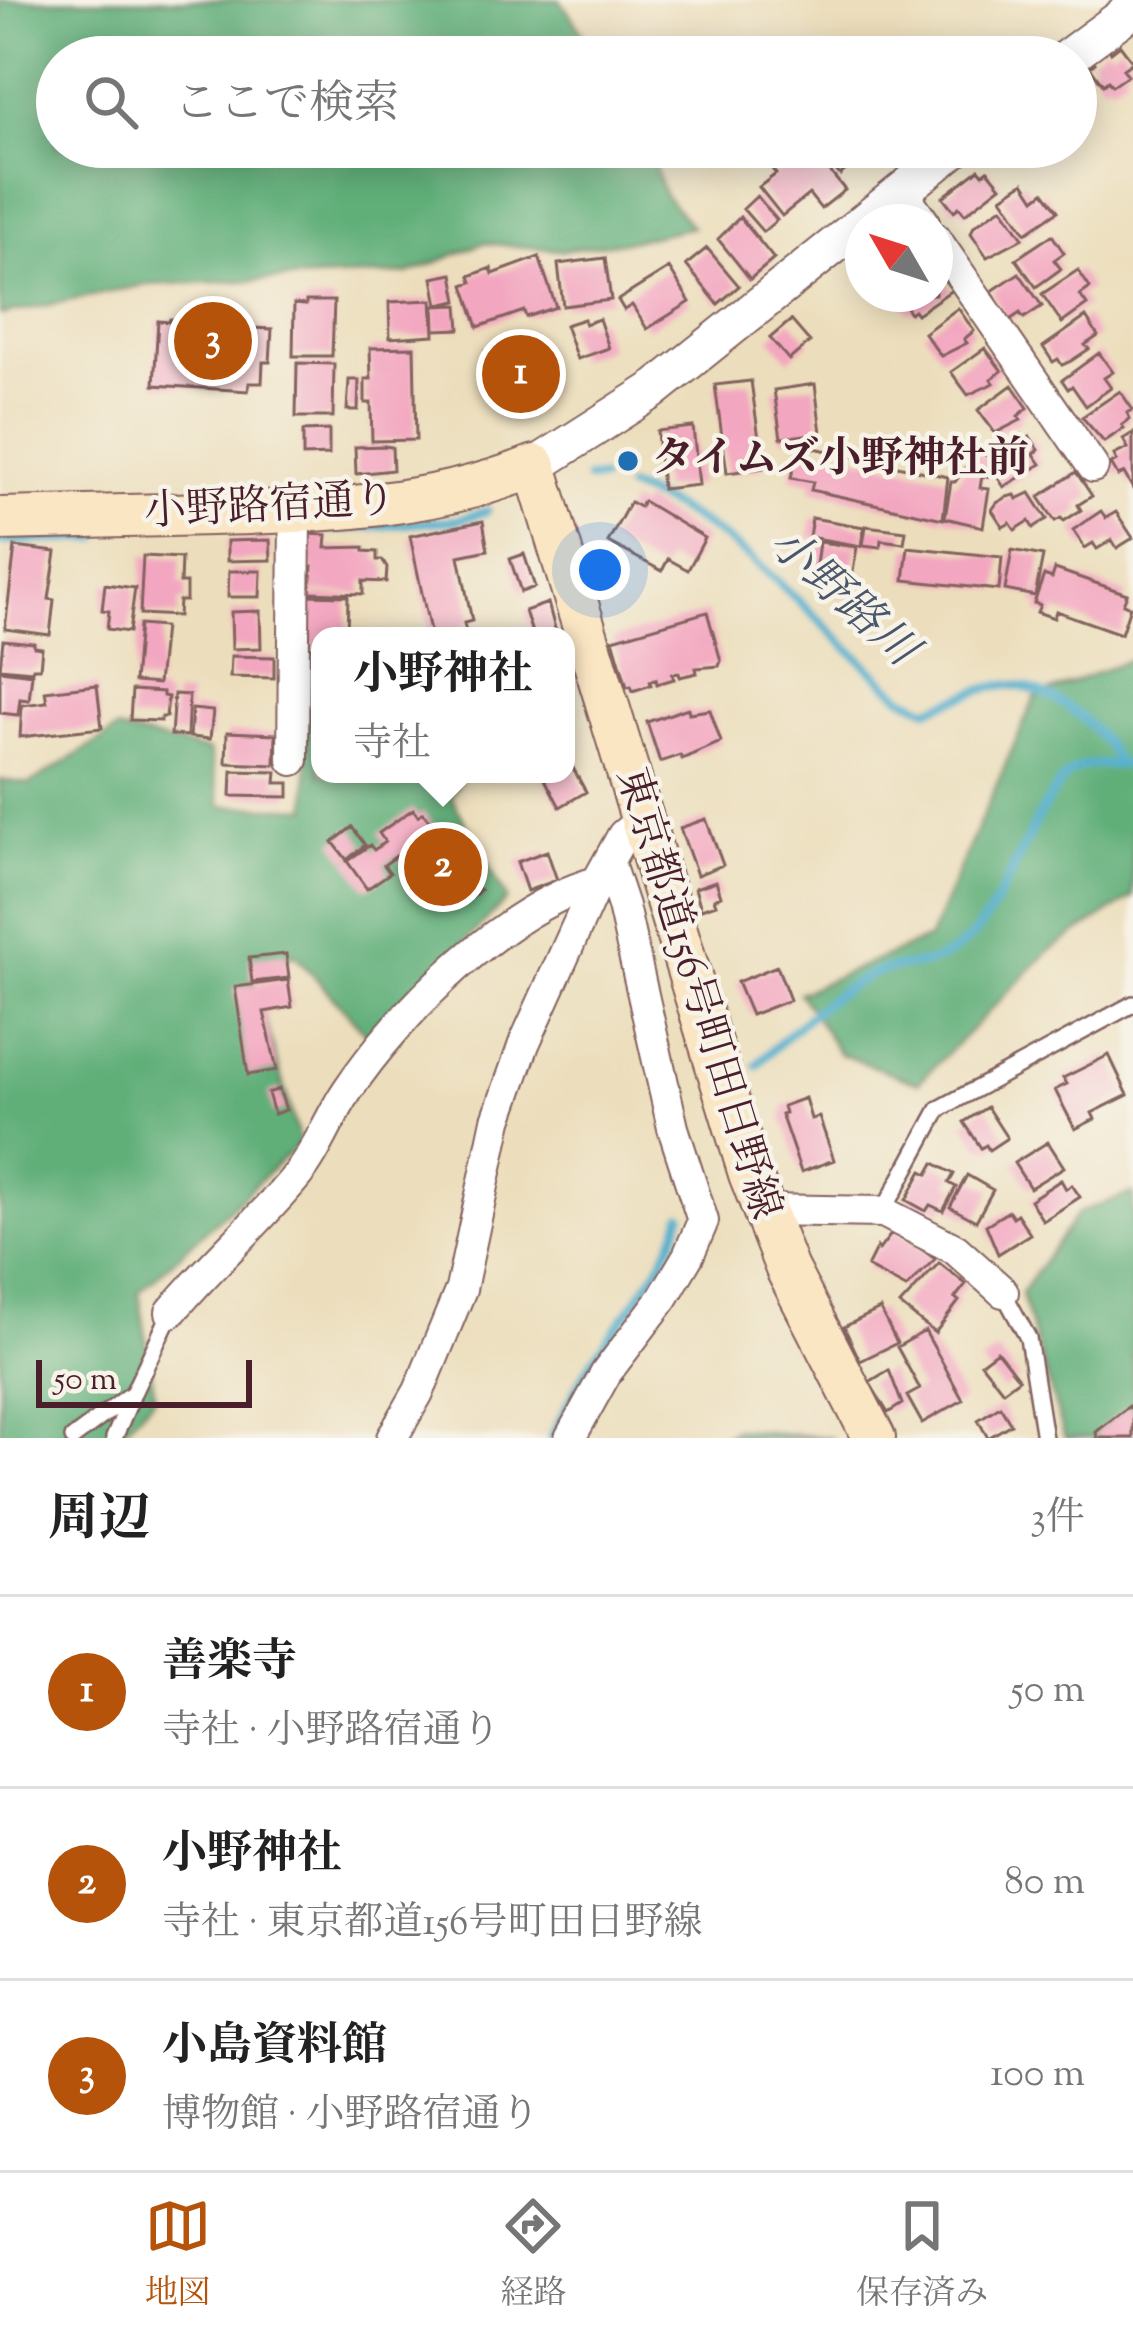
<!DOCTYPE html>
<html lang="ja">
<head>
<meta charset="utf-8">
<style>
  body { margin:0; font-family:"Sorts Mill Goudy","Noto Serif JP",serif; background:#f6f6f6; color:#222 }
  .compass { position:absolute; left:845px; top:204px; width:108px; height:108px; border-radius:50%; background:#fff; box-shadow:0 6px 30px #0003; rotate:309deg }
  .scale { position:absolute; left:36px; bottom:30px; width:216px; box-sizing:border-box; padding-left:12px; border:6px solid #4a1f2b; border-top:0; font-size:33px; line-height:42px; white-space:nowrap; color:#4a1f2b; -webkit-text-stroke:9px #f7f3e8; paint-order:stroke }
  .you { position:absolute; left:600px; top:570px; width:42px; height:42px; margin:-30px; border:9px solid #fff; border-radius:50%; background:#1a73e8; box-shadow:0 0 0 18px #1a73e833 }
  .badge { display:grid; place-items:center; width:78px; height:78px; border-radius:50%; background:#b45309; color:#fff; font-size:39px; font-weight:700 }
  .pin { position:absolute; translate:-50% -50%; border:6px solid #fff; box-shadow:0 3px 12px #0006 }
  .popup { position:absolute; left:311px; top:627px; width:264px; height:156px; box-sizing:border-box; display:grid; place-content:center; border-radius:24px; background:#fff; filter:drop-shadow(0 3px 9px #0005); font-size:39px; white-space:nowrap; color:#767676 }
  .popup b { font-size:45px; color:#222 }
  .popup::after { content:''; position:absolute; left:50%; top:100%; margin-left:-24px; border:24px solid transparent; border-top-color:#fff }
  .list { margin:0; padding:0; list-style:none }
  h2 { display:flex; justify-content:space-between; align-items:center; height:156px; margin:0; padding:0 48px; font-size:51px }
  h2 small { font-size:39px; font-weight:400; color:#767676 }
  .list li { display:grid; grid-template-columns:78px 1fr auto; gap:36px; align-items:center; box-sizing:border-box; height:192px; padding:0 48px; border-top:3px solid #e0e0e0 }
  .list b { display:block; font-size:45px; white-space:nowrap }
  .list p { margin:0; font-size:39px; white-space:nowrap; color:#767676 }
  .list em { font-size:39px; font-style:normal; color:#767676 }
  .icon { flex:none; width:66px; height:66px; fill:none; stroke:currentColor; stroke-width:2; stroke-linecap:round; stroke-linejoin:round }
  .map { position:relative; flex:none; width:1133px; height:1438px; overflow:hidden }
  .search { position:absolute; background:#fff; box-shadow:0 6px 30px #0003; left:36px; right:36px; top:36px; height:132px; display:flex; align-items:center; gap:30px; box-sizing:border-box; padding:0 42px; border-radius:66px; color:#767676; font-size:45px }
  .sheet { height:732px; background:#fff }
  nav { display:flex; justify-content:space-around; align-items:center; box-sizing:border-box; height:168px; border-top:3px solid #e0e0e0; background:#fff; font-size:33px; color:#767676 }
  nav a { display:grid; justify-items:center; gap:6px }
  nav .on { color:#b45309 }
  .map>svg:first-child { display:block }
  .forest { fill:#61af79; stroke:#566752; stroke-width:3 }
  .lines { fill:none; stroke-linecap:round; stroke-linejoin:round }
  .stream { stroke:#4bacca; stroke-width:9 }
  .building { fill:#f3a6c0 }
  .service-casing { stroke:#83625e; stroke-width:20 }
  .minor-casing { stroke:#83625e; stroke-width:34 }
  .tertiary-casing { stroke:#83625e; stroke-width:40 }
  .secondary-casing { stroke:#83625e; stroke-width:46 }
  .service { stroke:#fff; stroke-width:15 }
  .minor { stroke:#fff; stroke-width:30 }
  .tertiary { stroke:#fff; stroke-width:36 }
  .secondary { stroke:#fbe6c4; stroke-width:42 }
  .poi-dot { fill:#1f6fb2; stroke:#f7f3e8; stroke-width:4.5 }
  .labels { text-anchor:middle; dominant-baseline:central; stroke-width:9; stroke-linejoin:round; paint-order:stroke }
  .poi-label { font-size:42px; font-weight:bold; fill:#4a1f2b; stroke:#f7f3e8; text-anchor:start }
  .street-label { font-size:42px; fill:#4a1f2b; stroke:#f7f3e8 }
  .water-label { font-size:45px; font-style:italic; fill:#4a576b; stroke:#f7f3e8 }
</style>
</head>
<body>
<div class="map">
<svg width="1133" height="1438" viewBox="0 0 1133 1438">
  <rect width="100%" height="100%" fill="#f7f3e8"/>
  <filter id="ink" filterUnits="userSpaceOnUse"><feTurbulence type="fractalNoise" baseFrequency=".00833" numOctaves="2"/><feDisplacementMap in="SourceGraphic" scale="24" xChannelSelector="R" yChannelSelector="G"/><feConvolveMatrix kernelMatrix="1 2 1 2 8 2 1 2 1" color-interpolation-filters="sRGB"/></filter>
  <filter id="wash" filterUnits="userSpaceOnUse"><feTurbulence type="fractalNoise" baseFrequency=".004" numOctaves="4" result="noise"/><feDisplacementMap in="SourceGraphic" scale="48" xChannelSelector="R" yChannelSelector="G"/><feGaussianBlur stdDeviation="2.7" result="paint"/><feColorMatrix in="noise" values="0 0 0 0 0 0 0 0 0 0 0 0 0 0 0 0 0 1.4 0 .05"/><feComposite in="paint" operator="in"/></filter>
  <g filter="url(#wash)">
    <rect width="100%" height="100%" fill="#ecdebc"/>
    <path class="forest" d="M0,0H560L599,57H57V147H648L664,194L692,227L634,240L563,250L483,243L408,274L144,285L0,315Z
      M1133,658V897L1049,951L918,1083L840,1054L799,993L929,938L1035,698Z
      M320,703V774H464L451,797L507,899L371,1039L294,954L253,978L300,1143L139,1292L155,1397L116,1438H0V780L30,784L117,730L209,751L221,806L308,808L306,704Z
      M1133,1193V1438H1065L1021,1293L1078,1213Z
      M734,1429L833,1438H721Z"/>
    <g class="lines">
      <path class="stream" d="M588,479H601
        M628,488C739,524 816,624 902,697L928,709C948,703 989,684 1009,685C1055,689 1099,725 1118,765L1133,763
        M335,529L458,520L487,511
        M0,541L97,538
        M757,1065C790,1032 830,992 873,974C910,959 930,974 967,941C1011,902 1038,783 1081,767C1092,763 1106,765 1118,765
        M551,1438C564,1413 577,1386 592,1362C625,1312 664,1274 682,1215"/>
    </g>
    <g id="blocks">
      <path class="building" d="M1120,45L1133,62L1123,69L1128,75L1112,86L1108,81L1103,85L1090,67L1095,63L1091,58L1107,46L1111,52Z
        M1079,75L1093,93L1085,99L1089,105L1076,115V77Z
        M780,147H787L796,158L810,147L845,190L821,209L809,194L782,216L759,187L776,174L765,160Z
        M816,147H858L864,155L840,175Z
        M979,169L983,174L988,170L1001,186L965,214L959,207L954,211L943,197Z
        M1024,182L1035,199L1044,192L1058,211L1026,233L1002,197Z
        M757,196L777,220L763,232L743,209Z
        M1002,207L1023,238L987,257L971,233L974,226Z
        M740,217L774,259L750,279L718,239Z
        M1052,235L1064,253L1054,260L1061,269L1036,287L1016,259Z
        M707,248L739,286L718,304L686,265Z
        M539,257L556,307L526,317L524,311L478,327L464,285L472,282L470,276L491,268L493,274Z
        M605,258L611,300L563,306L558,264Z
        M935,267L952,290L917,314L914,310L910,313L896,294H935Z
        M669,268L690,302L647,329L632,305L624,310L618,300Z
        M1078,270L1090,288L1080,295L1087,305L1062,323L1042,294Z
        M1019,273L1042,306L1024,318L1020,313L1007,322L992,291Z
        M453,274L458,301L438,305L433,278Z
        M432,300L434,335L390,338L389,302Z
        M306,301H334L332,356H293L294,304L306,305Z
        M458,305L460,329L435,330L434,306Z
        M958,308L974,331L964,339L967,343L941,356L924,333Z
        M1086,317L1098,336L1085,345L1089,349L1071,361L1062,365L1058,359L1053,362L1043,347Z
        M170,319L253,324L252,328L272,329L270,362H263L262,383H249L248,391L154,385L158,321L169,322Z
        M584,319L585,324L599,319L609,348L577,359L565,325Z
        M791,320L810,342L789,360L770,338Z
        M533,336L551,390L532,396L529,388L513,393L511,387L498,391L485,351Z
        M414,347L416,440L372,441L371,403H365V379H371L370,348Z
        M985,348L1002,371L991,379L994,383L968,395L951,372Z
        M1099,353L1113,372L1104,378L1111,388L1086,406L1072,386L1068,389L1062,380Z
        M297,363L334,364L333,417H296Z
        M349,380H359L358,410H347Z
        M751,381L763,468L727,473L715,385Z
        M815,384L821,433L781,438L774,390Z
        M1012,385L1028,408L1018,416L1021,420L995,433L978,410Z
        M1120,391L1133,410L1127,413L1130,419L1122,425L1124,428L1104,442L1082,417Z
        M693,427L699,485L662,489L657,431Z
        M329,430V455L303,456V431Z
        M1133,433V489L1124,473L1118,476L1111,464L1117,461L1114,455L1128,448L1123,439Z
        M1022,435L1025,441L1030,437L1039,450L1034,454L1041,464L1004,487L996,475L1001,472L1002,449Z
        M384,446L392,447L393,470L356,474L355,447Z
        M805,446L948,477L943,519L811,490L813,482L791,478L797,450L804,451Z
        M976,453L991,456L988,477L982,476L980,488L989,489L983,527L945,518L951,482H955Z
        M1076,472L1092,496L1078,505L1081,510L1064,521L1061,518L1055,521L1039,497Z
        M1030,493L1047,519L1033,528L1029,521L1015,530L1010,523L1003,527L992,510L997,503L1007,497L1015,495L1017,499Z
        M643,501L705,538L688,570L668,559L662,571L608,542L630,502L640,507Z
        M1101,511L1106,518L1116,512L1133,538L1117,548L1112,540L1097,549L1093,543L1085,548L1073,530Z
        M812,518L864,527L861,546L809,537Z
        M483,521L488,550L459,556L472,621L464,623L467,636H431L410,536Z
        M866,526L906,531L904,543L881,540L880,547L863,545Z
        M307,534L327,535L326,548L364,547V551L377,552V560H382L387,568L386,582L363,581V594L310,592L312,566H305Z
        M270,540L271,560L227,561V541Z
        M819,542L857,547L852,578L815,573Z
        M15,547L56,552L49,599L54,600L50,635L5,629Z
        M908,547L1002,557L999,590L904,580Z
        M1012,550L1043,556L1035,596L1005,590Z
        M524,554L535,587L521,592L510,559Z
        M143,556L181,558L180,583H186V601H179L178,616L140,614Z
        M1055,569L1127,594L1123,604L1130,607L1121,634L1056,611L1054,618L1037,612L1040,605L1034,603L1044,575L1052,578Z
        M229,571H261L260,597H228Z
        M836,578L853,580L851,598L834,595Z
        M105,584L135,588L129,632L107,629L109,611L102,610Z
        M304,595L348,596L347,636H320V647H307Z
        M548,603L557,636H533L525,611Z
        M260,611L261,648L232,649L231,612Z
        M707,612L721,661L719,666L696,668L697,673L680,677L679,673L672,674L674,679L657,684L656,679L650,681L651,685L633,691L631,686L627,687L613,639Z
        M139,625L164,627L158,684L134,682Z
        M3,640L34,643V647L42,648L40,668H33L32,671L0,668Z
        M231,656L274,657V678L230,677Z
        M306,656H320V695H311V688H306Z
        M0,670L32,674L29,700L20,699L18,715L0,713Z
        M97,685L102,728L20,737L22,705L47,702L45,691Z
        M132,690L163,692V696L168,697L166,717H161V721L130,720Z
        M174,694L189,695L187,736L171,735Z
        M688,708L689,713L710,710L721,742L682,759L680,755L660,762L647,722Z
        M192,709L213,711L210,739L190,737Z
        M227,732L276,734L275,765L226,763Z
        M566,755L586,792L560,807L542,774H566Z
        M232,771L277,772L276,783H289V797L231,796Z
        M413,809L418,816L423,812L437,830L431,834L436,841L402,864L396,856L384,865L390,873L367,889L347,861L370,845L374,850L385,842L379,833Z
        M706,819L723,865L697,875L680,828Z
        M352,827L365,845L347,860L333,842Z
        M437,845L451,857L457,850L472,863L466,870L477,880L473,884L480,890L473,897L466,892L460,899L420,864Z
        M547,851L557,880L527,891L517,862Z
        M716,881L721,896L714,899L716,904L701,909L695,888Z
        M286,954L289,978L252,982L249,958Z
        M777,966L790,1000L751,1015L737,982Z
        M288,980L292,1007L264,1012L277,1070L248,1075L235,987Z
        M1109,1055L1128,1095L1092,1113L1095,1119L1075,1129L1055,1090L1067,1084L1063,1078Z
        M279,1089L286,1110L274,1114L268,1093Z
        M805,1098L811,1119L819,1117L834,1160L801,1172L781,1114L785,1113L783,1106Z
        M987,1107L1007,1138L989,1150L986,1145L981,1148L964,1122Z
        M1048,1142L1064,1167L1030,1188L1014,1163Z
        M934,1163L954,1174L949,1183L956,1187L943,1211L930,1205L926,1211L906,1200L922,1171L928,1174Z
        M967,1175L993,1190L976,1221L950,1207Z
        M1061,1180L1066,1189L1072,1185L1080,1197L1043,1221L1030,1200Z
        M1009,1211L1013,1217L1017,1214L1030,1234L998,1254L986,1225Z
        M895,1229L935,1259L906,1288L867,1267L877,1247L879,1250Z
        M939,1263L966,1284L955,1298L959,1301L935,1333L900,1305Z
        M880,1309L897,1343L860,1361L844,1327Z
        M925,1331L963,1400L922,1423L907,1396L920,1389L897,1347Z
        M997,1351L1019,1379L1003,1391L981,1363Z
        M889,1370L902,1404L888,1413L869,1382Z
        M1000,1406L1011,1424L988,1438L978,1420Z
        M1129,1406L1133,1411V1438H1097L1096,1432Z"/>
    </g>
  </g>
  <g filter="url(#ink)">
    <use href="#blocks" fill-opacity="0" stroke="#83625e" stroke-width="3"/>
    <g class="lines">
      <g class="service-casing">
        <path id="service" d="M883,1212L939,1109L1133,1004
          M1003,1292L1028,1338L1044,1438
          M73,1438L133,1393L171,1312
          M114,1438L132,1396"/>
      </g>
      <g class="minor-casing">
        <path id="minor" d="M901,190L924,222
          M935,238L1093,467
          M293,760L295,512
          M763,1210L883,1212L955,1249L1003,1292
          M171,1312C210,1265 257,1224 296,1177C317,1152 329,1118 347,1091C399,1013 505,907 597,882
          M392,1438L419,1391L461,1289L497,1120L524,1044L597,882L623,835L641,820
          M570,1438L606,1373L663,1298L688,1256L703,1221L673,1128L623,906L609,864"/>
      </g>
      <g class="tertiary-casing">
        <path id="tertiary" d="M1068,57L1133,9
          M535,466L652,391L957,147"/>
      </g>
      <g class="secondary-casing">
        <path id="secondary" d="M0,519C70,517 141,516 211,514C323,511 430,508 535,466L750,1174L787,1269L874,1438"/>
      </g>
      <use href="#service" class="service"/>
      <use href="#minor" class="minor"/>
      <use href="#tertiary" class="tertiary"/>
      <use href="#secondary" class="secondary"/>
    </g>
  </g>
  <circle class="poi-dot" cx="628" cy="461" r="12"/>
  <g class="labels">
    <g class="poi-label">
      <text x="652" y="461">タイムズ小野神社前</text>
    </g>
    <g class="street-label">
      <text transform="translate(270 508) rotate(-3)">小野路宿通り</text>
      <text transform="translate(696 994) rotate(73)">東京都道156号町田日野線</text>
    </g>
    <g class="water-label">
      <text transform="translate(841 599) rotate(42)">小野路川</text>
    </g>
  </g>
</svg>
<svg class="compass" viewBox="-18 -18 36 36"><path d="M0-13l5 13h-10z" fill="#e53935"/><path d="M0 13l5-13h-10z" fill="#767676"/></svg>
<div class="scale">50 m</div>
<div class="you"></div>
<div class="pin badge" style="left:521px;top:374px">1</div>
<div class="pin badge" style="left:443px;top:867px">2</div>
<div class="popup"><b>小野神社</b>寺社</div>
<div class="pin badge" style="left:213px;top:341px">3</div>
<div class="search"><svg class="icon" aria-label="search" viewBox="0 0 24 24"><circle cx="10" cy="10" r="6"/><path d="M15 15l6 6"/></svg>ここで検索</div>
</div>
<section class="sheet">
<h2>周辺<small>3件</small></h2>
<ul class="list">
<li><span class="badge">1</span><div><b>善楽寺</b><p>寺社 · 小野路宿通り</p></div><em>50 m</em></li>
<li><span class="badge">2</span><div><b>小野神社</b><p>寺社 · 東京都道156号町田日野線</p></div><em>80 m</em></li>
<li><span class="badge">3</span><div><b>小島資料館</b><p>博物館 · 小野路宿通り</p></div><em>100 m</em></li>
</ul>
</section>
<nav>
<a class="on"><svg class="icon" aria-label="map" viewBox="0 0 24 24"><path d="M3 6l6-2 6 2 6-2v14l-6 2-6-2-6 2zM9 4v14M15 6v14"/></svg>地図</a>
<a><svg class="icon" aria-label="directions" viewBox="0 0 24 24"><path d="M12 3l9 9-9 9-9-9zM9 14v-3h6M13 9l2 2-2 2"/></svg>経路</a>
<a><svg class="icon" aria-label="saved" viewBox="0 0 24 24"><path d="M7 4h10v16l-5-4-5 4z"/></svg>保存済み</a>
</nav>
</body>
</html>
